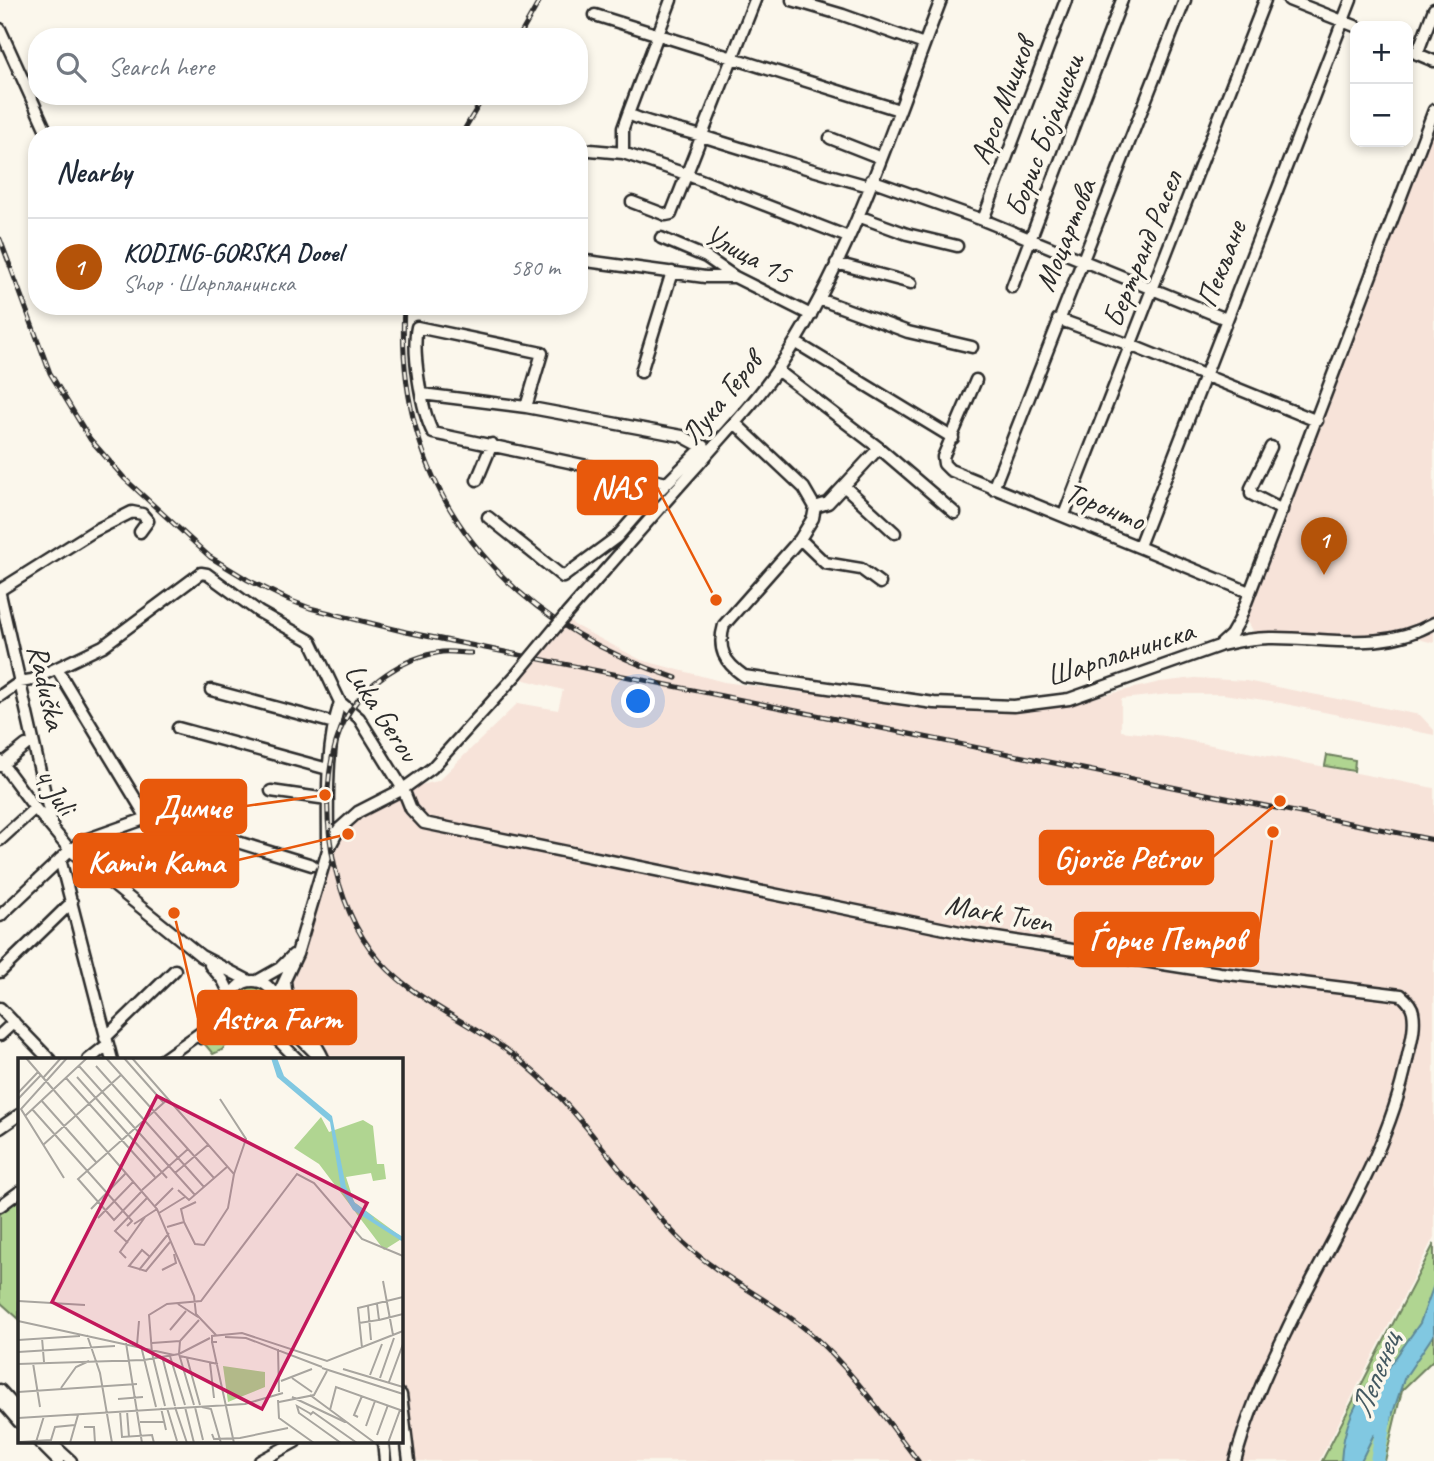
<!DOCTYPE html>
<html lang="en">
<head>
<meta charset="utf-8">
<style>
  body { margin:0; font-family:Caveat,sans-serif; background:#f2f2f3; color:#1f2937 }
  .controls { position:absolute; right:21px; top:21px; display:grid; overflow:hidden; border-radius:14px; box-shadow:0 4px 10px #0003 }
  .controls button { width:63px; height:63px; display:grid; place-items:center; padding:0; border:0; border-bottom:2px solid #e0e1e3; background:#fff; color:#1f2937; font:35px sans-serif }
  .you { position:absolute; left:639px; top:702px; width:24px; height:24px; margin:-18px; border:5px solid #fff; border-radius:50%; background:#1a73e8; box-shadow:0 0 0 10px #1a73e833 }
  .badge { display:grid; place-items:center; width:46px; height:46px; border-radius:50%; background:#b45309; color:#fff; font-size:23px; font-weight:700 }
  .pin { position:absolute; translate:-50% -58px; filter:drop-shadow(0 2px 4px #0008) }
  .pin::after { content:''; position:absolute; top:37px; width:24px; height:21px; background:inherit; clip-path:polygon(0 0,100% 0,50% 100%) }
  .list { margin:0; padding:0; list-style:none }
  h2 { display:flex; justify-content:space-between; align-items:center; height:91px; margin:0; padding:0 28px; font-size:30px }
  h2 small { font-size:23px; font-weight:400; color:#747a83 }
  .list li { display:grid; grid-template-columns:46px 1fr auto; gap:21px; align-items:center; box-sizing:border-box; height:98px; padding:0 28px; border-top:2px solid #e0e1e3 }
  .list b { display:block; font-size:26px; white-space:nowrap }
  .list p { margin:0; font-size:23px; white-space:nowrap; color:#747a83 }
  .list em { font-size:23px; font-style:normal; color:#747a83 }
  .icon { flex:none; width:38px; height:38px; fill:none; stroke:currentColor; stroke-width:2; stroke-linecap:round; stroke-linejoin:round }
  .map { position:relative; flex:none; width:1434px; height:1461px; overflow:hidden }
  .search { position:absolute; background:#fff; box-shadow:0 4px 10px #0003; left:28px; top:28px; width:560px; height:77px; display:flex; align-items:center; gap:18px; box-sizing:border-box; padding:0 24px; border-radius:28px; color:#747a83; font-size:26px }
  .panel { position:absolute; background:#fff; box-shadow:0 4px 10px #0003; left:28px; top:126px; width:560px; height:189px; border-radius:28px }
  .map>svg:first-child { display:block }
  .built { fill:#f7e3d9 }
  .green { fill:#b0d591; stroke:#6e805e; stroke-width:2 }
  .water { fill:#81c8e1; stroke:#5f8998; stroke-width:2 }
  .lines { fill:none; stroke-linecap:round; stroke-linejoin:round }
  .river { stroke:#81c8e1; stroke-width:14 }
  .minor-casing { stroke:#2b2b2b; stroke-width:15 }
  .minor { stroke:#fbf7ec; stroke-width:10 }
  .rail-casing { stroke:#2b2b2b; stroke-width:5 }
  .rail { stroke:#fbf7ec; stroke-width:2.5; stroke-dasharray:8; stroke-linecap:butt }
  .minor-bridge-casing { stroke:#2b2b2b; stroke-width:15; stroke-linecap:butt }
  .minor-bridge { stroke:#fbf7ec; stroke-width:10 }
  .labels { text-anchor:middle; dominant-baseline:central; stroke-width:7; stroke-linejoin:round; paint-order:stroke }
  .street-label { font-size:30px; fill:#2b2b2b; stroke:#fbf7ec }
  .water-label { font-size:32px; font-style:italic; fill:#455a62; stroke:#fbf7ec }
  .inset-river { fill:none; stroke:#81c8e1; stroke-width:3.5 }
  .inset-road { fill:none; stroke:#a8a59f; stroke-width:2 }
  .view { fill:#c2185b; fill-opacity:0.15; stroke:#c2185b; stroke-width:3.5 }
  .inset-edge { fill:none; stroke:#2b2b2b; stroke-width:3.5 }
  .leader { fill:none; stroke:#e8590c; stroke-width:2.5 }
  .callout-dot { fill:#e8590c; stroke:#fbf7ec; stroke-width:2.5 }
  .callout { fill:#e8590c; stroke:#e8590c; stroke-width:2.5 }
  .callout-label { font-size:32px; text-anchor:middle; font-weight:bold; fill:#fff }
</style>
</head>
<body>
<div class="map">
<svg width="1434" height="1461" viewBox="0 0 1434 1461">
  <rect width="100%" height="100%" fill="#fbf7ec"/>
  <filter id="ink" filterUnits="userSpaceOnUse"><feTurbulence type="fractalNoise" baseFrequency=".0143" numOctaves="2"/><feDisplacementMap in="SourceGraphic" scale="14" xChannelSelector="R" yChannelSelector="G"/><feConvolveMatrix kernelMatrix="1 2 1 2 8 2 1 2 1" color-interpolation-filters="sRGB"/></filter>
  <g filter="url(#ink)">
    <path class="built" d="M1434,110V643L1418,639L1255,634L1242,612Z
      M565,616L574,625L641,660L724,682L798,692L850,695L948,711L996,713L1041,710L1160,682L1195,678L1246,681L1420,715L1434,730V735L1271,701L1223,694H1170L1121,699V731L1165,736L1434,788V1237L1319,1461H409L401,1395V1060H324L286,994L297,954L339,829L403,789L438,781L518,703L558,710L563,690L525,680L516,675Z"/>
    <path class="green" d="M1327,755L1355,760L1354,771L1325,766Z
      M236 1004a17 17 0 1 1 34 0a17 17 0 1 1-34 0Z
      M230,1033L234,1036L222,1050L213,1054L203,1042L214,1036Z
      M19,1199V1319L0,1302V1214Z
      M1434,1244V1359L1402,1390L1385,1461H1322Z"/>
    <path class="water" d="M1434,1285V1334L1404,1379L1389,1425L1373,1436L1361,1461H1341C1343,1426 1356,1398 1379,1371L1384,1374L1420,1323Z"/>
    <g class="lines">
      <path class="river" d="M1377,1461L1385,1414"/>
      <g class="minor-casing">
        <path id="minor" d="M671,0L628,114C652,125 679,129 705,137C759,154 814,171 869,186
          M792,0L843,15L924,44
          M1289,0L1355,26
          M595,15L899,110
          M0,29L48,135
          M1408,50L1434,61
          M1417,54L1434,9
          M830,138L881,158
          M579,149L623,153L680,172L848,237
          M623,153V128L628,114
          M871,180L983,220L1226,319
          M632,202L666,215L671,214L755,0
          M858,216L907,234L957,246
          M983,220L1066,0
          M661,238L706,257L735,277L811,315
          M579,260L705,277H734
          M836,263L911,283
          M1012,287L1122,0
          M819,299L908,332L972,347
          M1058,319L1130,345L1317,421
          M795,342L953,438
          M777,370L879,448
          M641,372L672,272
          M976,380L943,457L944,464L950,470L1249,592
          M422,394L526,407L682,436L710,451
          M526,407L542,353L417,327C412,351 421,410 433,433L667,483
          M735,423L804,488L815,507L813,518L800,539L724,625C717,649 724,662 744,676L934,703L1014,706L1069,699L1219,646L1231,635L1239,621L1434,110
          M1271,447L1251,488V494L1282,510
          M477,480L492,444
          M844,486L895,533
          M993,489L1185,0
          M815,507L828,503L879,448L955,513
          M1064,515L1265,0
          M488,517L563,577L617,537L645,505L704,446
          M800,539L825,563L861,569L880,583
          M1139,546L1351,0
          M0,590L94,531L132,512L142,514L148,521L140,532
          M0,594L53,829
          M565,616C609,566 653,515 698,465C725,433 756,402 779,367C853,256 893,124 941,0
          M1222,645C1238,641 1253,638 1270,638C1327,637 1381,653 1434,623
          M57,669L147,818
          M211,690L334,723
          M0,696L20,682L32,680L103,646L201,573L207,574L259,612L311,641L340,702L359,718L403,789L411,809L424,823L965,933L1220,973L1401,995C1407,1000 1412,1005 1413,1012C1416,1028 1410,1045 1407,1060C1387,1159 1328,1242 1286,1332C1265,1374 1247,1416 1235,1461
          M178,728L328,769
          M0,761L35,808L70,850L201,956L249,981
          M0,766L26,745
          M271,791L327,799
          M0,840L35,808
          M328,847C328,798 325,750 340,702
          M60,859L112,1060
          M0,916L70,850L85,840L147,818L163,819L312,865
          M210,965L223,980L231,996
          M0,972L72,902
          M230 1004a23 23 0 1 1 46 0a23 23 0 1 1-46 0Z
          M257,981L280,968L293,955
          M285,981C288,1020 310,1028 324,1060
          M276,999L297,954L328,850L339,829L358,812L403,789L432,768L516,675
          M276,1003L289,1027L316,1054
          M0,1008L50,1060
          M255,1028L278,1040L298,1060
          M0,1035L14,1022
          M105,1038L175,970
          M201,1038L217,1031L246,1027
          M88,1060L107,1045
          M162,1060L210,1026L229,1000
          M0,1128L19,1115
          M0,1206L19,1192
          M0,1390L19,1411
          M401,1395L409,1461
          M0,1400L19,1422
          M39,1442L58,1461
          M50,1442L71,1461
          M383,1442L385,1461
          M260,1461L295,1442"/>
      </g>
      <use href="#minor" class="minor"/>
      <g class="rail-casing">
        <path id="rail" d="M519,37L540,0
          M461,135L484,96
          M0,239L50,373L90,439L125,479L210,557L248,580L289,600L310,608L406,632L1434,840
          M404,306C394,493 504,622 676,678
          M471,653C462,653 452,651 442,652C403,657 364,684 346,718C312,782 328,893 371,950C409,1002 479,1024 527,1066C588,1117 627,1188 684,1243C722,1279 771,1299 810,1333C852,1370 884,1417 918,1461"/>
      </g>
      <use href="#rail" class="rail"/>
      <g class="minor-bridge-casing">
        <path id="minor-bridge" d="M516,675L565,616"/>
      </g>
      <use href="#minor-bridge" class="minor-bridge"/>
    </g>
  </g>
  <g class="labels">
    <g class="street-label">
      <text transform="translate(1002 101) rotate(-69)">Арсо Мицков</text>
      <text transform="translate(1044 135) rotate(-69)">Борис Бојаџиски</text>
      <text transform="translate(1065 235) rotate(-68)">Моцартова</text>
      <text transform="translate(1142 249) rotate(-68)">Бертранд Расел</text>
      <text transform="translate(748 254) rotate(28)">Улица 15</text>
      <text transform="translate(1221 264) rotate(-69)">Пекљане</text>
      <text transform="translate(721 398) rotate(-51)">Лука Геров</text>
      <text transform="translate(1105 506) rotate(22)">Торонто</text>
      <text transform="translate(1120 653) rotate(-18)">Шарпланинска</text>
      <text transform="translate(47 687) rotate(77)">Raduška</text>
      <text transform="translate(382 712) rotate(57)">Luka Gerov</text>
      <text transform="translate(54 791) rotate(52)">4 Juli</text>
      <text transform="translate(999 913) rotate(10)">Mark Tven</text>
    </g>
    <g class="water-label">
      <text transform="translate(1375 1375) rotate(-69)">Лепенец</text>
    </g>
  </g>
  <g transform="translate(18 1058)">
    <rect width="385" height="385" fill="#fbf7ec"/>
    <path d="M303,59L311,74L345,62L355,68L359,106H366L368,121L355,123L353,115L328,119L336,144L385,180L366,192L301,106L276,90ZM205,308L247,314V329L210,344Z" fill="#b0d591"/>
    <path d="M253,0H259L266,18L314,58L328,129L341,152L385,179V184L335,152L323,131L312,64L259,19Z" fill="#81c8e1"/>
    <path class="inset-river" d="M337,147L355,161"/>
    <path class="inset-road" d="M8,0L139,151L176,238L178,256L198,277M88,0L196,120M106,0L145,44M114,0L216,116L210,150L186,187L177,186L166,164L149,169M61,8L177,137M78,8L186,129M59,19L149,120M25,20L43,0M48,20L137,119M0,35L20,14M0,41L23,17M202,41L228,81L216,116M23,42L78,104M14,51L114,163L109,168M7,58L69,0M25,87L103,17M157,115L191,86M46,120L3,51L49,0M124,132L170,91M160,132L171,142L210,108M124,133L96,162L60,121L150,41M137,148L155,130M73,151L108,115M141,155L167,139M80,160L116,123M166,164L163,151L178,144M116,166L139,151M110,185L97,173L130,139M131,198L124,192L111,208L128,213L152,184M108,200L102,194L127,159M121,212L151,175M144,212L158,205L156,196M365,223L375,277M0,243L67,247M160,246L180,259M350,248L353,282M361,262L385,256M0,263L156,297M341,265L361,262L359,246M152,272L168,253M69,277L82,315L94,385M207,279L228,280L304,309M24,280L26,304M0,282L62,278M162,283L161,296L176,347M162,283L181,262M194,284L216,385M199,284H194V278L224,275L309,303L385,273M108,285L124,385M134,285L162,283M119,287L121,263M123,288L138,349M344,290L340,250L385,239M260,291L261,334M0,294L97,288M144,298L157,348M152,298L167,347M162,298L200,306M169,300L182,347M15,305L22,349M192,305L196,340M0,306L126,302L161,296L192,280M304,310L385,336M325,311L385,329M352,317L364,286M274,320L294,334M362,320L376,280M263,323L294,311M371,324L385,286M43,330L58,309L71,303M0,334L119,326M292,337L357,385M274,339L327,364M100,341L125,339M260,342L261,360L296,385M261,344L296,337L309,313M147,348L134,295L131,257L149,246L183,243L279,116L296,125L344,181L385,198M157,349L169,385M167,349L176,385M177,349L185,382M184,349L193,351L203,385M143,350L148,372M149,350L159,383M312,352L318,329L385,353M102,353L104,379L134,377L136,385M109,353L111,379M293,356L279,348L281,355L323,385M292,357L295,354L339,385M340,359L336,357L344,338M0,360L227,346L265,335M122,364H146M348,368L357,343M66,369H76L77,385M194,376L196,381L222,380L270,370M359,377L370,347M0,384L33,382L37,369L57,367M18,384L26,358M52,385L60,357M370,385L382,352"/>
    <path class="view" d="M139,38L349,145L244,351L34,244Z"/>
    <rect width="385" height="385" class="inset-edge"/>
  </g>
  <path class="leader" d="M716 600L657 487M325 795L246 806M1280 801L1213 857M348 834L238 860M1273 832L1258 939M174 913L198 1018"/>
  <g class="callout-dot">
    <circle cx="716" cy="600" r="7"/>
    <circle cx="325" cy="795" r="7"/>
    <circle cx="1280" cy="801" r="7"/>
    <circle cx="348" cy="834" r="7"/>
    <circle cx="1273" cy="832" r="7"/>
    <circle cx="174" cy="913" r="7"/>
  </g>
  <g class="callout">
    <rect x="578" y="461" width="79" height="53" rx="7"/>
    <rect x="141" y="780" width="105" height="53" rx="7"/>
    <rect x="1040" y="831" width="173" height="53" rx="7"/>
    <rect x="74" y="834" width="164" height="53" rx="7"/>
    <rect x="1075" y="913" width="183" height="53" rx="7"/>
    <rect x="198" y="991" width="158" height="53" rx="7"/>
  </g>
  <g class="callout-label">
    <text x="617" y="498">NAS</text>
    <text x="193" y="818">Димче</text>
    <text x="1127" y="868">Gjorče Petrov</text>
    <text x="156" y="872">Kamin Kama</text>
    <text x="1167" y="950">Ѓорче Петров</text>
    <text x="277" y="1029">Astra Farm</text>
  </g>
</svg>
<div class="controls">
<button>+</button>
<button>−</button>
</div>
<div class="you"></div>
<div class="pin badge" style="left:1324px;top:575px">1</div>
<div class="search"><svg class="icon" aria-label="search" viewBox="0 0 24 24"><circle cx="10" cy="10" r="6"/><path d="M15 15l6 6"/></svg>Search here</div>
<section class="panel">
<h2>Nearby<small></small></h2>
<ul class="list">
<li><span class="badge">1</span><div><b>KODING-GORSKA Dooel</b><p>Shop · Шарпланинска</p></div><em>580 m</em></li>
</ul>
</section>
</div>
</body>
</html>
